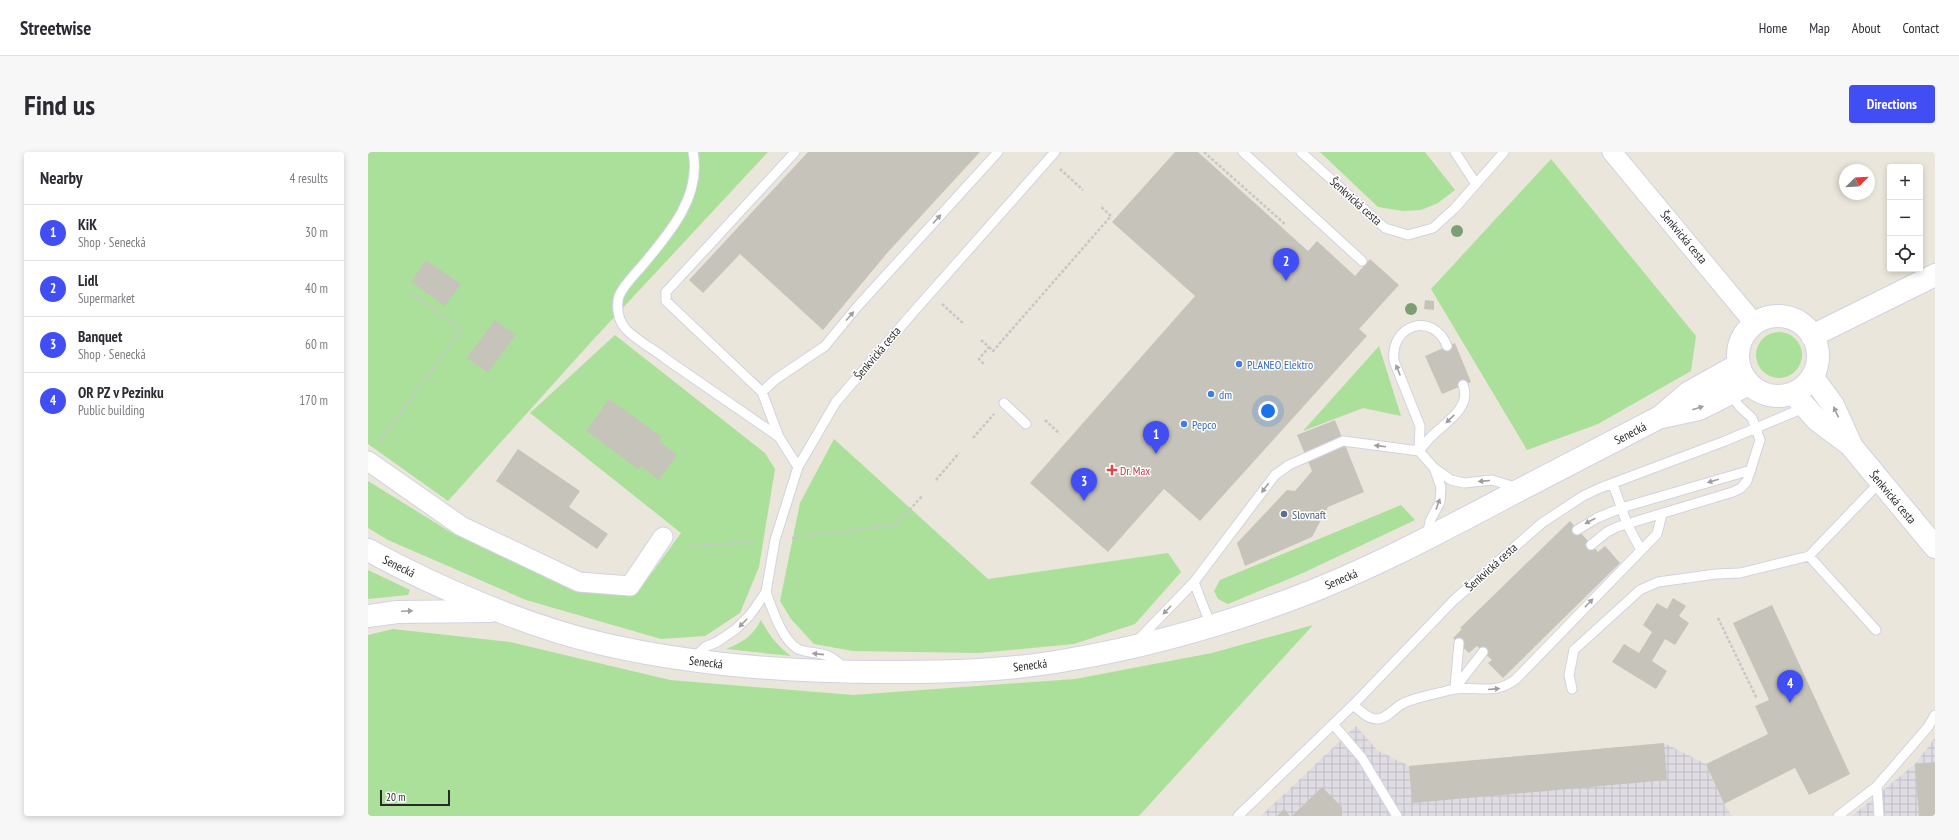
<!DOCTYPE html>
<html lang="en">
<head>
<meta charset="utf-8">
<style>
  body { margin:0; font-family:"PT Sans Narrow",sans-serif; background:#f7f7f7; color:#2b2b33 }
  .controls { position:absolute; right:12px; top:12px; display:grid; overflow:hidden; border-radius:4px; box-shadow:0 2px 6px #0003 }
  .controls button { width:36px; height:36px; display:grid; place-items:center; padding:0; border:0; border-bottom:1px solid #e1e1e2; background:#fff; color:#2b2b33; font:20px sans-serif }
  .compass { position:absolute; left:1471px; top:12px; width:36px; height:36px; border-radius:50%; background:#fff; box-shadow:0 2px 6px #0003; rotate:66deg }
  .scale { position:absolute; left:12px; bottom:10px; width:70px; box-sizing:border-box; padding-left:4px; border:2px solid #292929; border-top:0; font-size:11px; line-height:14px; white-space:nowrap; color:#292929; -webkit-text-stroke:3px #fff; paint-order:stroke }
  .you { position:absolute; left:900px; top:259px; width:14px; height:14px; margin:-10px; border:3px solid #fff; border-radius:50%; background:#1a73e8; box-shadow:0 0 0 6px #1a73e833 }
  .badge { display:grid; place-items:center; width:26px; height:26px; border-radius:50%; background:#404ef4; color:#fff; font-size:13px; font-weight:700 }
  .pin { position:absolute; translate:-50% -33px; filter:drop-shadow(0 1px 2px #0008) }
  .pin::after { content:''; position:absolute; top:21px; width:14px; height:12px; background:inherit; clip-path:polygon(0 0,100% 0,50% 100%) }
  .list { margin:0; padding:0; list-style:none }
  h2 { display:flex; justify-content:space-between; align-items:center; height:52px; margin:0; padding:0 16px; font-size:17px }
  h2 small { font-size:13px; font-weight:400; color:#7c7c81 }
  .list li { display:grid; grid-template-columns:26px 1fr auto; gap:12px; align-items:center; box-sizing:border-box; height:56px; padding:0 16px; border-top:1px solid #e1e1e2 }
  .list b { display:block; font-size:15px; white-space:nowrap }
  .list p { margin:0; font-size:13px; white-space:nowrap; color:#7c7c81 }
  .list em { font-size:13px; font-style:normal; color:#7c7c81 }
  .icon { flex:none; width:22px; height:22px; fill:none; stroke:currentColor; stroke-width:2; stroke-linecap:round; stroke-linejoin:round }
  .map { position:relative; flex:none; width:1567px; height:664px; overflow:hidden; border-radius:4px }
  header { display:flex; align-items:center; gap:24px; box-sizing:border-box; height:56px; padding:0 20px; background:#fff; border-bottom:1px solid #e1e1e2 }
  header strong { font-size:19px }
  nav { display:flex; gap:22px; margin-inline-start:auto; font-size:14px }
  .intro { display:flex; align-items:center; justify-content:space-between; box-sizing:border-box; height:96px; padding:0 24px }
  h1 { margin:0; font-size:28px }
  .button { padding:10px 18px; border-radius:4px; background:#404ef4; color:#fff; font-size:14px; font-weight:700 }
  main { display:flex; gap:24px; padding:0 24px }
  aside { flex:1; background:#fff; border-radius:4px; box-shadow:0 2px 6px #0003 }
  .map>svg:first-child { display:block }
  .industrial { fill:url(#industrial-grid) }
  .green { fill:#aae099 }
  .building { fill:#c6c3bb }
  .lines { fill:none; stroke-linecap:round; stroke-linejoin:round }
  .lane-casing { stroke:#d1d2e2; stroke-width:11 }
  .street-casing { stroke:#d1d2e2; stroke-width:21 }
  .secondary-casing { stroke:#d1d2e2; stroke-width:24 }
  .path { stroke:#c7c7c7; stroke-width:2.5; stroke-dasharray:3 2; stroke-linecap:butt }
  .lane { stroke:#fff; stroke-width:9 }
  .street { stroke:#fff; stroke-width:19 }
  .secondary { stroke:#fff; stroke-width:22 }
  .tree { fill:#7d9e72 }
  .oneway { fill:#9f9f9f }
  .shop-dot { fill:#3f7fe0; stroke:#fff; stroke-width:1.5 }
  .health-dot { fill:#e0444e; stroke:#fff; stroke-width:1.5 }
  .service-dot { fill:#5c6f8a; stroke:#fff; stroke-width:1.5 }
  .labels { text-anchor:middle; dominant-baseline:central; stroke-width:3; stroke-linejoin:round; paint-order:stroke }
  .street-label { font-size:12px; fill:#292929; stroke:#fff }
  .shop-label { font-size:12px; fill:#366cbe; stroke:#fff; text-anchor:start }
  .health-label { font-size:12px; fill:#be3a42; stroke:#fff; text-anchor:start }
  .service-label { font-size:12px; fill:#4e5e75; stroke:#fff; text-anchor:start }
</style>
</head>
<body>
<header>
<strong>Streetwise</strong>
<nav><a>Home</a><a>Map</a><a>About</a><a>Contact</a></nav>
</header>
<div class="intro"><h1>Find us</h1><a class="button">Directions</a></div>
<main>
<aside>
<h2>Nearby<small>4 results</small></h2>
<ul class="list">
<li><span class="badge">1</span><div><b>KiK</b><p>Shop · Senecká</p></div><em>30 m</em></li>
<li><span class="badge">2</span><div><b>Lidl</b><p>Supermarket</p></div><em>40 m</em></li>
<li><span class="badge">3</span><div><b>Banquet</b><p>Shop · Senecká</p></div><em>60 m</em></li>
<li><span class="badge">4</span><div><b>OR PZ v Pezinku</b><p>Public building</p></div><em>170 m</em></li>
</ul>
</aside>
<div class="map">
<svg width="1567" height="664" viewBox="0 0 1567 664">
  <defs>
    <pattern id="industrial-grid" width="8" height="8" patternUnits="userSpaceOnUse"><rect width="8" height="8" fill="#dfdce4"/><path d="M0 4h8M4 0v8" fill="none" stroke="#bfbdc4"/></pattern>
  </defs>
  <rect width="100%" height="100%" fill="#ebe6db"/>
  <path class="industrial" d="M988,574L1009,598L1041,614L1296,591L1338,612L1356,652L1364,664H893Z
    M1567,586V664H1484L1547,612Z"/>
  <path class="green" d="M0,0H400L224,189L80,349L0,292Z
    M952,0H1057L1087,38L1070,51L1053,58L1035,59L1010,55Z
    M1183,7L1328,184L1323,219L1230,272L1159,298L1063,137Z
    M1388 203a23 23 0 1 1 46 0a23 23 0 1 1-46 0Z
    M247,183L397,301L407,317L391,415L372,461L337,484L293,487L158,448L20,388L0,376V329L84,381L208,437H272L313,381L162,261Z
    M1011,194L1033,264L995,256L935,279Z
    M466,287L620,427L800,401L813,420L767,472L706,492L611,501L485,499L446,492L423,467L412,449L432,351Z
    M1033,353L1047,368L935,421L860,452L850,447L846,439L852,428Z
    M0,418L42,438L40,443L0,447Z
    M393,468C401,483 409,494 423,504L358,497C375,490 384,485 393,468Z
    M945,473L771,664H0V483L25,477L142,490L302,528L485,543L707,527L844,501Z"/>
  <path class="building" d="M440,0H612L520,100L455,178L372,102L335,141L321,128Z
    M807,0H830L940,99L949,89L987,124L1002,107L1031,133L991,177L999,184L832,369L796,337L740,400L662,331L827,144L744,70Z
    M58,108L93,132L77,154L43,130Z
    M1057,148L1066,149V158L1056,157Z
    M127,168L148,183L120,221L99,206Z
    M1087,191L1103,230L1074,242L1057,204Z
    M241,247L294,285L291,289L309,303L291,328L273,314L270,317L218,279Z
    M967,268L996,340L960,355L944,385L877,414L869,391L919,338L927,339L944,319L929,283Z
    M150,297L212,339L201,355L240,382L229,397L128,329Z
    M1202,369L1230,400L1237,394L1252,411L1135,526L1120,511L1124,508L1109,494L1101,501L1085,486L1094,477L1092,476Z
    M1305,446L1318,454L1311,464L1321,471L1307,493L1297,487L1284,509L1299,519L1288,537L1244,510L1256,492L1271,501L1284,480L1275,473L1289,451L1299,457Z
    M1404,453L1482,622L1441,643L1427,616L1356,652L1338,612L1400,582L1387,554L1401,548L1365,471Z
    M1296,591L1299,628L1044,651L1041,614Z
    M1567,610V664H1551L1547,612Z
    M954,635L974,655V664H924Z
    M916,657L922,664H909Z"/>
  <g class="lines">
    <g class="lane-casing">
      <path id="lane" d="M325,0C334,45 300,83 273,115C266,123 255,134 251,144C248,154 250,168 257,176C266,187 287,198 298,207C336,233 373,259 411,285
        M427,0L298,140V149L394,240L411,285L430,315
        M875,0L994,109
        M933,0L1017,76L1040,83L1065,76L1087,56L1136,0
        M1087,0L1108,32
        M1079,194C1066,160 1022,171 1026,209L1052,274L1051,299C1056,293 1060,287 1066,282C1079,270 1104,254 1095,233
        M394,240L408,227L457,194L489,155L630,0
        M636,251L658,272
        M1245,332L1259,372L1273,398
        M1209,378L1229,366L1253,356L1383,318
        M1059,385L1062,369L1072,350L1073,335L1066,316
        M1223,393L1239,380L1249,375L1365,340L1373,336L1379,329L1392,288L1384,266L1371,254L1363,241
        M1441,404L1508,478
        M826,430L843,474
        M398,440C404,457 414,488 430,497C439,501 448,500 457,503C464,504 470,511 476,515
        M769,489L826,430L907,323L921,313L975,289L1051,299L1066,316L1083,328L1096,331L1124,328L1150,336
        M326,506L337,495L349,490L368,477L382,463L398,440L407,388L430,315L468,250L542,164L687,0
        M1087,536L1115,500
        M1087,536L1091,491
        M1204,537L1201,523L1206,498L1272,438L1290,430L1348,422L1372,421L1441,404L1512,330
        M985,553C992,558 999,567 1008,567C1018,568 1026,556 1034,552C1047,545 1064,543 1078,539C1105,531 1124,546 1148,527L1289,382L1294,362
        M965,572L994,606L1029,664
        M870,664L985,553L1086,448L1174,371L1215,344L1232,336L1357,289L1438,255
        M1470,664L1509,634
        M1511,664L1509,634L1560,575L1567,563"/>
    </g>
    <g class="street-casing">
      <path id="street" d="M1244,0L1386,171
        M0,309L93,374L211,430L262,434L295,385"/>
    </g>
    <g class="secondary-casing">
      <path id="secondary" d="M1370 204a40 40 0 1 1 80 0a40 40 0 1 1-80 0Z
        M1444,184L1567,123
        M1445,226L1465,253L1484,295L1567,395
        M1426,242L1449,268L1481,292
        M1294,265L1331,257L1381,232
        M0,398C70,436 158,474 235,492C334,515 434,521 535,520C590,520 645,518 699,508C776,495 851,474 924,447C999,419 1070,381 1140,344C1191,317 1242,291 1292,265L1320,241L1370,213
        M0,464L29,460L122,459"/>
    </g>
    <path class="path" d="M836,0L918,73
      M692,17L715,38
      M574,152L596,172
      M613,188L621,195L611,207L617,213
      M621,195L625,199L743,64L732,54
      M677,268L692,282
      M605,286L626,262
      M11,291L93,178L41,139
      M568,328L591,301
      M424,386L528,373L554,344
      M315,395L390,390
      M1350,466L1389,547"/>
    <use href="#lane" class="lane"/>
    <use href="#street" class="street"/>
    <use href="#secondary" class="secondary"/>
  </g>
  <g class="tree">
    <circle cx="1089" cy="79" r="6"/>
    <circle cx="1043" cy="157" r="6"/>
  </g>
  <defs><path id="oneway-solid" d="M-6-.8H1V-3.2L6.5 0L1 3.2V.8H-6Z"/></defs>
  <g class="oneway">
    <use href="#oneway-solid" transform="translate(569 67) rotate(-48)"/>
    <use href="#oneway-solid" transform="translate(482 164) rotate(-50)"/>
    <use href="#oneway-solid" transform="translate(1030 218) rotate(-112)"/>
    <use href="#oneway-solid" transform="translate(1330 256) rotate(-18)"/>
    <use href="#oneway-solid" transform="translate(1468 260) rotate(-115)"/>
    <use href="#oneway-solid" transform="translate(1082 267) rotate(136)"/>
    <use href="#oneway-solid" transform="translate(1012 294) rotate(-173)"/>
    <use href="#oneway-solid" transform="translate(1116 329) rotate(175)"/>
    <use href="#oneway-solid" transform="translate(1345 329) rotate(164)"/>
    <use href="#oneway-solid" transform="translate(897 336) rotate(127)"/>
    <use href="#oneway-solid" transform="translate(1070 352) rotate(-70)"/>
    <use href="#oneway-solid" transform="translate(1222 369) rotate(152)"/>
    <use href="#oneway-solid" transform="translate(1221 451) rotate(-46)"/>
    <use href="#oneway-solid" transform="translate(799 458) rotate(134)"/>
    <use href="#oneway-solid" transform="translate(39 459) rotate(-2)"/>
    <use href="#oneway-solid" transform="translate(375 471) rotate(134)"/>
    <use href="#oneway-solid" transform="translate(450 502) rotate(-174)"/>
    <use href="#oneway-solid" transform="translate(1126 537) rotate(-5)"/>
  </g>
  <g class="shop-dot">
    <circle cx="871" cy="212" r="4"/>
    <circle cx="843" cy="242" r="4"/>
    <circle cx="816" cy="272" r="4"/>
  </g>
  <path class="health-dot" d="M742 312h4v4h4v4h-4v4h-4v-4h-4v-4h4z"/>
  <circle class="service-dot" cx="916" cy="362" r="4"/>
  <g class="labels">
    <g class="street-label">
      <text transform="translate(988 49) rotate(42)">Šenkvická cesta</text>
      <text transform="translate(1316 85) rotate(50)">Šenkvická cesta</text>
      <text transform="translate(509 201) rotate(-50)">Šenkvická cesta</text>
      <text transform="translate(1262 281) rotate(-27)">Senecká</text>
      <text transform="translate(1525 345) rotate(50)">Šenkvická cesta</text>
      <text transform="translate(31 414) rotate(26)">Senecká</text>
      <text transform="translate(1123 415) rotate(-42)">Šenkvická cesta</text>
      <text transform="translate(973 427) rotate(-23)">Senecká</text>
      <text transform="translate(338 510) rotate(7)">Senecká</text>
      <text transform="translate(662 513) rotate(-7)">Senecká</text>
    </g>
    <g class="shop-label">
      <text x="879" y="212">PLANEO Elektro</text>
      <text x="851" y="242">dm</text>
      <text x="824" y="272">Pepco</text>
    </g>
    <g class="health-label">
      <text x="752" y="318">Dr. Max</text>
    </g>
    <g class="service-label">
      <text x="924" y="362">Slovnaft</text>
    </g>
  </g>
</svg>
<div class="controls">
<button>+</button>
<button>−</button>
<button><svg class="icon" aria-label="locate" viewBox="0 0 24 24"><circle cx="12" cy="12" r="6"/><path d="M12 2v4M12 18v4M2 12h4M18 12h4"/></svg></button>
</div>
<svg class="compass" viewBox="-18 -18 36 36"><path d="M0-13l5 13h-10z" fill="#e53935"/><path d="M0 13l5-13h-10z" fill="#7c7c81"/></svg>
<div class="scale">20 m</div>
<div class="you"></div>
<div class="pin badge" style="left:788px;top:302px">1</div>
<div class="pin badge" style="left:918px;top:129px">2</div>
<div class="pin badge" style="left:716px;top:349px">3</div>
<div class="pin badge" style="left:1422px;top:551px">4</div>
</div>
</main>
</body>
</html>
